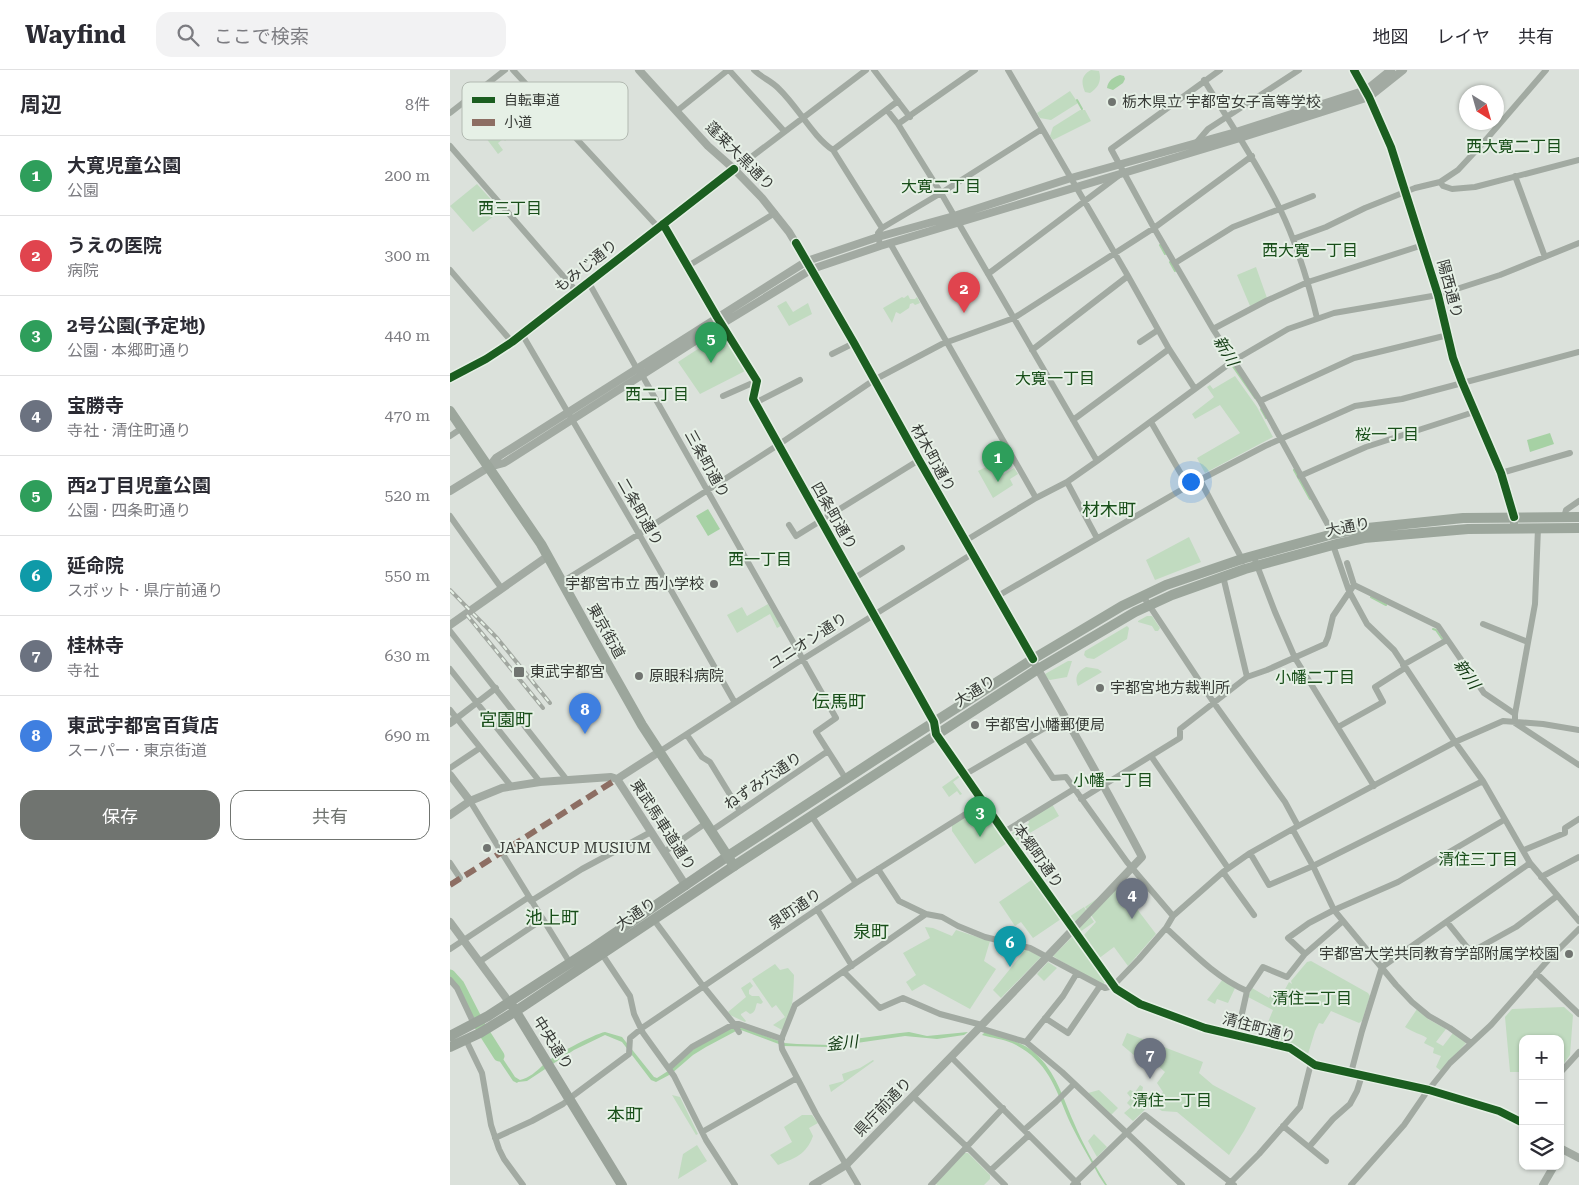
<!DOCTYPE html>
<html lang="ja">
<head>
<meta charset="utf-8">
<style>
  body { margin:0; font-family:"Roboto Serif","Noto Sans JP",serif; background:#f2f2f3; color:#2b2b33 }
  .controls { position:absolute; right:15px; bottom:15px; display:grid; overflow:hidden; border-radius:10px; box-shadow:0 1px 4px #0004 }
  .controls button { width:45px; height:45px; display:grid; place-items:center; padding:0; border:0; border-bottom:1px solid #e1e1e2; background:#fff; color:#2b2b33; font:25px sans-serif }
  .compass { position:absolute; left:1009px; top:15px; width:45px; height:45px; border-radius:50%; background:#fff; box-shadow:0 1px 4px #0004; rotate:143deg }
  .you { position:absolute; left:740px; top:411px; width:18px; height:18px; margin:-12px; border:4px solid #fff; border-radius:50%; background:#1a73e8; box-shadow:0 0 0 8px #1a73e833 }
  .badge { display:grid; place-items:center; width:32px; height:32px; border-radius:50%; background:#707470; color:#fff; font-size:16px; font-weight:700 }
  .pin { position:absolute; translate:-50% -41px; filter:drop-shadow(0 1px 2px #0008) }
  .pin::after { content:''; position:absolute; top:26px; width:18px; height:15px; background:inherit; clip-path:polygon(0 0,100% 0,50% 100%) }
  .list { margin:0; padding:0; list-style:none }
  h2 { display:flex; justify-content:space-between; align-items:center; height:65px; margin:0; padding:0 20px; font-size:21px }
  h2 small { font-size:16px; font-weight:400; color:#7c7c81 }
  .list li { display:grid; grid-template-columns:32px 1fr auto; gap:15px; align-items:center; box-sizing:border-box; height:80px; padding:0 20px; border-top:1px solid #e1e1e2 }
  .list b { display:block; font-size:19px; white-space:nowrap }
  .list p { margin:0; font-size:16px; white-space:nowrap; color:#7c7c81 }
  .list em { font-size:16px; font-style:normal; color:#7c7c81 }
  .actions { display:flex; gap:10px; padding:15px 20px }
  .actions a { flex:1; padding:11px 0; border:1px solid #707470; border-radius:15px; text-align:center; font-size:18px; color:#707470 }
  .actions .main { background:#707470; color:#fff }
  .icon { flex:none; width:28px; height:28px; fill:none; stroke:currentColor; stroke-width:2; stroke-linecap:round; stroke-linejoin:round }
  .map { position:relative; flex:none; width:1129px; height:1115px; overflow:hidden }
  header { display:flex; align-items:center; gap:30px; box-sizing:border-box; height:70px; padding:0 25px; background:#fff; border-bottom:1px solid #e1e1e2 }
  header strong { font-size:24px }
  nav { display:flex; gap:28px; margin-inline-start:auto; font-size:18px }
  .search { width:350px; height:45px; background:#f2f2f3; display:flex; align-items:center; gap:12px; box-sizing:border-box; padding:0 18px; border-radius:15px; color:#7c7c81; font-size:19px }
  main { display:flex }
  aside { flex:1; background:#fff }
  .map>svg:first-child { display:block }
  .green { fill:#c1dbc0 }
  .water { fill:#a6d1a4 }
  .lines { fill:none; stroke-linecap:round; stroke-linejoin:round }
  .stream { stroke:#a6d1a4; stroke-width:2 }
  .river { stroke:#a6d1a4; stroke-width:11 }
  .minor { stroke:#a2aaa2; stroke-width:6 }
  .tertiary { stroke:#a2aaa2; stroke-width:8 }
  .primary { stroke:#9aa39a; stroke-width:10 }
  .trunk { stroke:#9ca69c; stroke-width:10 }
  .rail-casing { stroke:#a2a8a1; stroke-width:4 }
  .rail { stroke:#e6f0e6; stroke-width:2; stroke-dasharray:5.5; stroke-linecap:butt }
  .quiet { stroke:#8d6e63; stroke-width:6; stroke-dasharray:12 6; stroke-linecap:butt }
  .cycleway-casing { stroke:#e6f0e6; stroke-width:11 }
  .cycleway { stroke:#1b5e20; stroke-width:8 }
  .poi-dot { fill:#707470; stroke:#e6f0e6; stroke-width:2 }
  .labels { text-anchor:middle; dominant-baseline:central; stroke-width:4; stroke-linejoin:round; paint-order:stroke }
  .poi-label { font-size:15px; fill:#373a36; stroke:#e6f0e6; text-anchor:start }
  .street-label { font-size:15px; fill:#373a36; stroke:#e6f0e6 }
  .neighbourhood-label { font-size:16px; fill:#184e19; stroke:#e6f0e6 }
  .water-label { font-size:16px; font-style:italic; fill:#103911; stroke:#e6f0e6 }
  .quarter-label { font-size:18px; fill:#184e19; stroke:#e6f0e6 }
  .key { fill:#e6f0e6; stroke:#b2b9b1; stroke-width:1 }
  .key-label { font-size:14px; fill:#373a36 }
</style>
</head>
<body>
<header>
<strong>Wayfind</strong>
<div class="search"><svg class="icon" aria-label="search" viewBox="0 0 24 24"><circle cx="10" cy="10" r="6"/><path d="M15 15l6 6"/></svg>ここで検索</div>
<nav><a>地図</a><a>レイヤ</a><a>共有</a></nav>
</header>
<main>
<aside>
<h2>周辺<small>8件</small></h2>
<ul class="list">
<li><span class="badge" style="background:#2e9e5b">1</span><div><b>大寛児童公園</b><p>公園</p></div><em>200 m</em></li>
<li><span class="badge" style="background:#e0444e">2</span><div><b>うえの医院</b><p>病院</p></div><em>300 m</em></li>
<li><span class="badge" style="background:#2e9e5b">3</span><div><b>2号公園(予定地)</b><p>公園 · 本郷町通り</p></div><em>440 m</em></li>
<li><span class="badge" style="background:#6b7280">4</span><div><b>宝勝寺</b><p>寺社 · 清住町通り</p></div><em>470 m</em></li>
<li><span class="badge" style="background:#2e9e5b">5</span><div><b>西2丁目児童公園</b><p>公園 · 四条町通り</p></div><em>520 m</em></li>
<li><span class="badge" style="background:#0f9aa8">6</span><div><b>延命院</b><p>スポット · 県庁前通り</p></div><em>550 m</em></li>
<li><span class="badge" style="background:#6b7280">7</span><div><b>桂林寺</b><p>寺社</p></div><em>630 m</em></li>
<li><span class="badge" style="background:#3f7fe0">8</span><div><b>東武宇都宮百貨店</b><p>スーパー · 東京街道</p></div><em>690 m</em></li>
</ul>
<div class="actions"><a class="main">保存</a><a>共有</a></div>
</aside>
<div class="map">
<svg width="1129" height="1115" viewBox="0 0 1129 1115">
  <rect width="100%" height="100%" fill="#dbe1db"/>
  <path class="green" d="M641,0L649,1C652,11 648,18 640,23L635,22C631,13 631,5 641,0Z
    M620,21L628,33L601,50L590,48L587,43Z
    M25,25L60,67L55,71L53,69L48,73L53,80L48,84L30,60L43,49L38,42L27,51L29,53L24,57L13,43L27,32L23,27Z
    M630,40H635L641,51L603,70L600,66L603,57Z
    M27,114L47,136L41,141L44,146L23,162L0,136Z
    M806,197L817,228L800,236L787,205Z
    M458,225L460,229H465L467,227L470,233L465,235L463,233L460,234L459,238L450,244L446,242L442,253L433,238L452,227L454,228Z
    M336,231L343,242L358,233L362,244L339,256L327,236Z
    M274,262L297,300L250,324L228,292Z
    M785,306L807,337L823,367L755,403L747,388L790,363L770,335L745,349L742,344L764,327L757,317L760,315L763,319Z
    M546,392L554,404L564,398L568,404L560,409L563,415L543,428L528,401Z
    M739,467L751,492L705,510L696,490Z
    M318,534L331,556L327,558L320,544L287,563L277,545L292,537L297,546Z
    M697,546H702L710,558L708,561H705L702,556L688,552V551Z
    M677,556L679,558L677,569L644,589L637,588L634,585L635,581Z
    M618,591H622L617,607L600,610L595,608V604Z
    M636,597L648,599L652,602L628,616C624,607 628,601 636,597Z
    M509,705L510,707L503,712L512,724L510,725L507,721L499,727L492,717Z
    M602,734L609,746L566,771L560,764L579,753L578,749Z
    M530,738L535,739L557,773L525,794L502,761V755Z
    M583,809L611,849L583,868L571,852L565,856L549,832Z
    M668,814L706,864L678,896L664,877L648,889L634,869V865L646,852L635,837Z
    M634,837L644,852L630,862L619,847Z
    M475,857L483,858L502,866L506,860L540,871L534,891L546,899L520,939L474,914L462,921L456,912L466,905L453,883L480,868Z
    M623,866L656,911L653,915L609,890L603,886Z
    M576,879L591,887L551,928L543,920Z
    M861,891L918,923L920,926L912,951L909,953L881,941L873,954L869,953L865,961L858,984C845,973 829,971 813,968L816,957L823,940L798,927L802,918L819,928L824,919L833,923L839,912L842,914L841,911L857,892Z
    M598,892L607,898L594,911L587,904Z
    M325,894L330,900L338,898L344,905C343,930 344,937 332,960L323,955L335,947L326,935L322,938L302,909Z
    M773,909L785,918L778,933L767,929L765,934L757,930Z
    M300,912L303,916L299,920V924L302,926H309L313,932L311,934L307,933C305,938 306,942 300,944L296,941L291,944V945L296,951L295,952L280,945L278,942L296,927L291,918Z
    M1114,937L1123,945L1120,985L1112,996L1110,997V969H1073V1002H1060L1055,947L1062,939Z
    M967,939L978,949L996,959L986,972L993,976L1003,963L1016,973L991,1001L986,997L991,986L983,983L984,978L974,973L977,968C969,963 964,963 955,957Z
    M677,963L753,992L749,1003L763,1015L806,1038L794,1061L779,1085L727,1042L712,1041L703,1035L713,1022L707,1013L715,1002L698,987L692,992L672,975Z
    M423,990L424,991L381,1022L379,1015L394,1011L392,1004L410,998Z
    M690,1015L693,1017L692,1022L703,1032L683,1051L674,1043L681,1037L677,1033L681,1028L677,1023L680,1020L685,1022Z
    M649,1020L668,1038L661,1045L638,1023Z
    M222,1025L230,1027L248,1064L246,1065Z
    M352,1045H362L368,1053L359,1058L363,1066C356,1085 345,1088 328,1095L320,1085L342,1072L334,1057Z
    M644,1064L657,1077L647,1087L638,1071Z
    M247,1075L257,1091L228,1109L233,1084Z
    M514,1083H518L540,1105V1109L534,1115H487L485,1113Z"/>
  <path class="water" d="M670,5L674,6L675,9L673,13L663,20L657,18C658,10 664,7 670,5Z
    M1100,363L1104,374L1080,382L1077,370Z
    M258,439L270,459L258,466L246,446Z
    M289,956L334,973L347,974L380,975L404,969L450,963L459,962L477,966L518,962L514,965L487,969L455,966L379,977L334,976L291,960L286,961L256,977L243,985L221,1004L206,1012L201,1010L172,972L155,965L124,980L77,1011L68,1012L67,1013L63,1011L38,974H40L42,972L65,1007L70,1010C79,1008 87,1001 92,996C100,987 144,964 155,962L172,967L204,1007L207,1008L218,1001L242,980L283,957Z
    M535,962C552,967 571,971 585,983C606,1002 613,1028 624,1053C633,1074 645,1096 657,1115H655L649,1106C639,1087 627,1068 618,1048C605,1016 596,989 562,973C553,969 542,968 532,965Z"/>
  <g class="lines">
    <path class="stream" d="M627,30L632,39
      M710,175L715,184
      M720,192L725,201
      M782,295L805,328
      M811,339L816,348
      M844,400L860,429
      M921,527L936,535
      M983,559L986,560L993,570"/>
    <path class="river" d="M0,905L9,915L30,956L49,986"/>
    <path class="minor" d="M63,0L208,157
      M279,0L334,61
      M304,0C312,8 322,11 329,19C348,37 363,67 383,80L432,158
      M424,0L460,47
      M525,0L448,54L491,123L647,391
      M558,0L678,206L719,279L745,319
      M770,0L661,79L704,158L763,259L810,331L883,464
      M754,10C780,53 808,94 830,139C847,174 858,211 867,248
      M437,40L448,54
      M227,41L278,0
      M0,43L55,0
      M746,73L758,59L849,0
      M0,76L127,222
      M383,80L448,31
      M1065,106L1095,187
      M990,112L993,116L1002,119L1025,117L1129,90
      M213,154L267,247L307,311L303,329L484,652
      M843,169L876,157L915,138L965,118L990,112L1008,100L1034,72L1096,0
      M440,173L586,428
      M430,176L428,163L432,158L491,123L592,59
      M725,193L783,157L863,126
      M238,196L325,143
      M0,200L62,272
      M538,204L668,106
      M139,213L187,299L192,305L386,648L366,662L396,709
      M763,259L816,231L858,212L973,175
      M72,264L189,464L285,633
      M690,272L708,260
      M582,280L678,206
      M382,284L404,273
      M0,308L36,289L62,272L213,154L416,0
      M273,326L307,311
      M810,331L904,288L998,265
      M305,333L350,310
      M623,350L719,279
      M701,352L738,416
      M0,366L12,358
      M1051,403L1120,383
      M850,406L916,377L1024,342
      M750,410L793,491
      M617,412L647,468
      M0,446L52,519
      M1114,447L1116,440L1129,431
      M339,455L346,466L469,390
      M1088,458L1085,534L1065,644V653L1129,695
      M515,471L586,428L617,412L647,391L783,291L838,259L884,243L988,225L1050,205L1129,173
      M883,475L899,521L917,554L944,580L1005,672L1033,711L1080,793L1129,851
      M803,485L825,542L845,588L924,716
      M897,493L904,515L988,556L1034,623L1065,644
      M773,506L797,607
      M403,509L452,478
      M112,512L189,464L328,375L424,310L492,274L564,248L704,158L802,86
      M693,526L764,633L835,732L848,756
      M546,527L738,416L815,376L905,336L952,329L1129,282
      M1033,554L1078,572
      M0,561L117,710
      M953,595L997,570
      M0,599L90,712
      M0,640L61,716
      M7,648L46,618
      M888,657L933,632L925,617L955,598
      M237,665L252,687L260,692L290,741
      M577,669L603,708L616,707L677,792L723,846
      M209,682L353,589L522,484
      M701,686L778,798
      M0,698L30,678
      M514,705L612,648
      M631,729L730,668V659L797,607L817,600L875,574L878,567L883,546L904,515
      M20,731L120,893
      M361,745L406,813
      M843,760L863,796L884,840L946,915L962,932L979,946L1000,958L1021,973
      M261,761L378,681
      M554,762L624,719
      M1074,780L1115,763V758L1129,749
      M214,782L256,753
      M800,783L819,815L863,796L1033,711
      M0,793L10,808
      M773,802L804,845
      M1091,807L1129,787
      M81,831L132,799L201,762
      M367,839L402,896
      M476,844L492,847L508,856L535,867L580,878L655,918L663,916L689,889L716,858L723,846L773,802L800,783L848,756L1005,672L1053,651L1093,654L1129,660
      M204,850L253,916L284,954L289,962
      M997,852L1021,882L1066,857L1107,826
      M716,858C740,880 766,908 797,921L787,966
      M0,879L79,827
      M152,884L180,926L184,944L193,963L224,1006L256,1070L285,1115
      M855,884L893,851
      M29,892L93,849
      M394,902L430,938L453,928L490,944L532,955
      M1086,903L1129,944
      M0,910L7,918L24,954
      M797,921L813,897L837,907L855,884L838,868L859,853L884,840L948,812L1054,750
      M595,948L618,963L650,916
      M529,958L576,972L612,1002L732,1115
      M16,970L32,1003L41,1055L49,1079L54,1089L73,1115
      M576,972L613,926L627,903
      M501,987L628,1114
      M219,998L242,977L284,954H289L332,969
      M901,1003L912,961L932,897L1080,793
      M1110,1003L1129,982
      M463,1026L517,1077L555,1115
      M833,1056L876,1091
      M574,1060L606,1032L624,1014
      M252,1062L347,1008
      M45,1068L82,1051L113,1034L124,1025L179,984L180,968L192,958L406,813L533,733
      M859,1077L883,1049L900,1034L907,1021L912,1005
      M541,1100L579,1065
      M408,1115L366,1044L332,979L331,970L345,935L476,844L449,831L428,799
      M481,1115L553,1038
      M623,1115L695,1045L784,1115
      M778,1115L809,1084L850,1037L861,993
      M901,1115L954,1055L976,1023L1000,993L1041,955L1100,888L1129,859"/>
    <path class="tertiary" d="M189,0L258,76L284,99L312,128L339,162L369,212C429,316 486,422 546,526C595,612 646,699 692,787L529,958L396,1095L363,1115
      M904,0L919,27L941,77L988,225L1003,288L1012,312L1051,403L1064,447V458
      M39,397L46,388L357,191L428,167L504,146L621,108L786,62L916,20L941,0
      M0,421L39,397L54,393L272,254L362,199L430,176L790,68L919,27L953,0
      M0,555L98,486
      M484,652L486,664C545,750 605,835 666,919L690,934L755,958L840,978L865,995L979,1020L1049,1041L1073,1053
      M0,653L7,648
      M0,705L20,731
      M167,709L236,816
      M167,709L209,682
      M0,745L20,731L52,718L90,712L161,707L167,709
      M0,852L59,932
      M1110,1078L1129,1088
      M1093,1115L1104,1096"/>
    <path class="primary" d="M63,937L172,1115
      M0,966L38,946L143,878L278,786
      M0,977L30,963L66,941L284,796"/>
    <path class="trunk" d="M0,341L91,474L148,577L192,655L284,796L588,599L685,542L722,525L795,499L883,475L914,468L1018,459L1129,458
      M278,786L431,686L583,589L672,536L716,515L792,489L883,464L908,459L1013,448L1129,447"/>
    <g class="rail-casing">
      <path id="rail" d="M0,520L47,568L100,633
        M17,545L93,638"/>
    </g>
    <use href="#rail" class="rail"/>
    <path class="quiet" d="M0,815L167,709"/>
    <g class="cycleway-casing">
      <path id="cycleway" d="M904,0L919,27L941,77L988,225L1003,288L1012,312L1051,403L1064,447
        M213,154L267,247L307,311L303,329L484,652L486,664L554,762L666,919L690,934L755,958L840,978L865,995L979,1020L1049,1041L1073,1053
        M346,173L404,273L469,390L583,589
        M0,308L36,289L62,272L284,99"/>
    </g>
    <use href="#cycleway" class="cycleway"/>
  </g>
  <g class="poi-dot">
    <circle cx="662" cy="32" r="5"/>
    <circle cx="264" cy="514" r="5"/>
    <rect x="63" y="596" width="12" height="12" rx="2.5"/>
    <circle cx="189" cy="606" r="5"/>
    <circle cx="650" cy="618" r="5"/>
    <circle cx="525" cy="655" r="5"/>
    <circle cx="37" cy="778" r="5"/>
    <circle cx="1119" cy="884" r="5"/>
  </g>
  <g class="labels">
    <g class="poi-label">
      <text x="672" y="32">栃木県立 宇都宮女子高等学校</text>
      <text x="254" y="514" text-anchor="end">宇都宮市立 西小学校</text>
      <text x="80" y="602">東武宇都宮</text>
      <text x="199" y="606">原眼科病院</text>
      <text x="660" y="618">宇都宮地方裁判所</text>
      <text x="535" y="655">宇都宮小幡郵便局</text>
      <text x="47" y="778">JAPANCUP MUSIUM</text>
      <text x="1109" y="884" text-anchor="end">宇都宮大学共同教育学部附属学校園</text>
    </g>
    <g class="street-label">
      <text transform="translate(290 86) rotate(45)">蓬莱大黒通り</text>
      <text transform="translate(136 196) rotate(-38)">もみじ通り</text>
      <text transform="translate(1000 219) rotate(75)">陽西通り</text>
      <text transform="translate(483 388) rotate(61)">材木町通り</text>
      <text transform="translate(257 394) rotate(61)">三条町通り</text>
      <text transform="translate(190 442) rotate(60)">二条町通り</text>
      <text transform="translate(384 446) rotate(60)">四条町通り</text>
      <text transform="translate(898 457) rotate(-11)">大通り</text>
      <text transform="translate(156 561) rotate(61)">東京街道</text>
      <text transform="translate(358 571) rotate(-33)">ユニオン通り</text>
      <text transform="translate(525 621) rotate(-32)">大通り</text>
      <text transform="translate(313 711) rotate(-34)">ねずみ穴通り</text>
      <text transform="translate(213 755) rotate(57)">東武馬車道通り</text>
      <text transform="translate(588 786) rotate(55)">本郷町通り</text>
      <text transform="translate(345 839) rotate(-34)">泉町通り</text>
      <text transform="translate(186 844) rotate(-34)">大通り</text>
      <text transform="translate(809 958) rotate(15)">清住町通り</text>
      <text transform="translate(103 973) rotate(58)">中央通り</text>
      <text transform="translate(433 1037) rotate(-46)">県庁前通り</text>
    </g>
    <g class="neighbourhood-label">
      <text x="1064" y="76">西大寛二丁目</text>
      <text x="491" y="116">大寛二丁目</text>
      <text x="60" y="138">西三丁目</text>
      <text x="860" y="180">西大寛一丁目</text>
      <text x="605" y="308">大寛一丁目</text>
      <text x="207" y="324">西二丁目</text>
      <text x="937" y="364">桜一丁目</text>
      <text x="310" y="489">西一丁目</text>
      <text x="865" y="607">小幡二丁目</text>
      <text x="663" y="710">小幡一丁目</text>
      <text x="1028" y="789">清住三丁目</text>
      <text x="862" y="928">清住二丁目</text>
      <text x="722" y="1030">清住一丁目</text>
    </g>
    <g class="water-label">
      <text transform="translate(776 281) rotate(59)">新川</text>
      <text transform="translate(1017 604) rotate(55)">新川</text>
      <text transform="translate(392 973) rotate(-6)">釜川</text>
    </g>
    <g class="quarter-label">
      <text x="659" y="439">材木町</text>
      <text x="389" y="631">伝馬町</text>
      <text x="56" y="649">宮園町</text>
      <text x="102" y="847">池上町</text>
      <text x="421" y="861">泉町</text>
      <text x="175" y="1044">本町</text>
    </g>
  </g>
  <rect x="12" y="12" width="166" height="58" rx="8" class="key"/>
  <rect x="22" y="27" width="23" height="6" fill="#1b5e20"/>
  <rect x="22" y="49" width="23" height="7" fill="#8d6e63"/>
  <g class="key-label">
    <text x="54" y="35">自転車道</text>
    <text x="54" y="57">小道</text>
  </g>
</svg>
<div class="controls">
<button>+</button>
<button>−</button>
<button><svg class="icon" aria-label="layers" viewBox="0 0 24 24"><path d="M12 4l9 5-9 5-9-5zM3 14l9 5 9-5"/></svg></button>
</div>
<svg class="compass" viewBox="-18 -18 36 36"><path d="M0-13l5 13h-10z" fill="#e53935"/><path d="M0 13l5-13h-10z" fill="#7c7c81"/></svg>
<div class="you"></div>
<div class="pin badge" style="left:548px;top:412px;background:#2e9e5b">1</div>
<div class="pin badge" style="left:514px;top:243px;background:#e0444e">2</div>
<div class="pin badge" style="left:530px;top:767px;background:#2e9e5b">3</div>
<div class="pin badge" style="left:682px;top:849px;background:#6b7280">4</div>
<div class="pin badge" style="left:261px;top:293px;background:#2e9e5b">5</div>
<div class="pin badge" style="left:560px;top:897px;background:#0f9aa8">6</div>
<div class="pin badge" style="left:700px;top:1009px;background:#6b7280">7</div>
<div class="pin badge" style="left:135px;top:664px;background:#3f7fe0">8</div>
</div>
</main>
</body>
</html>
